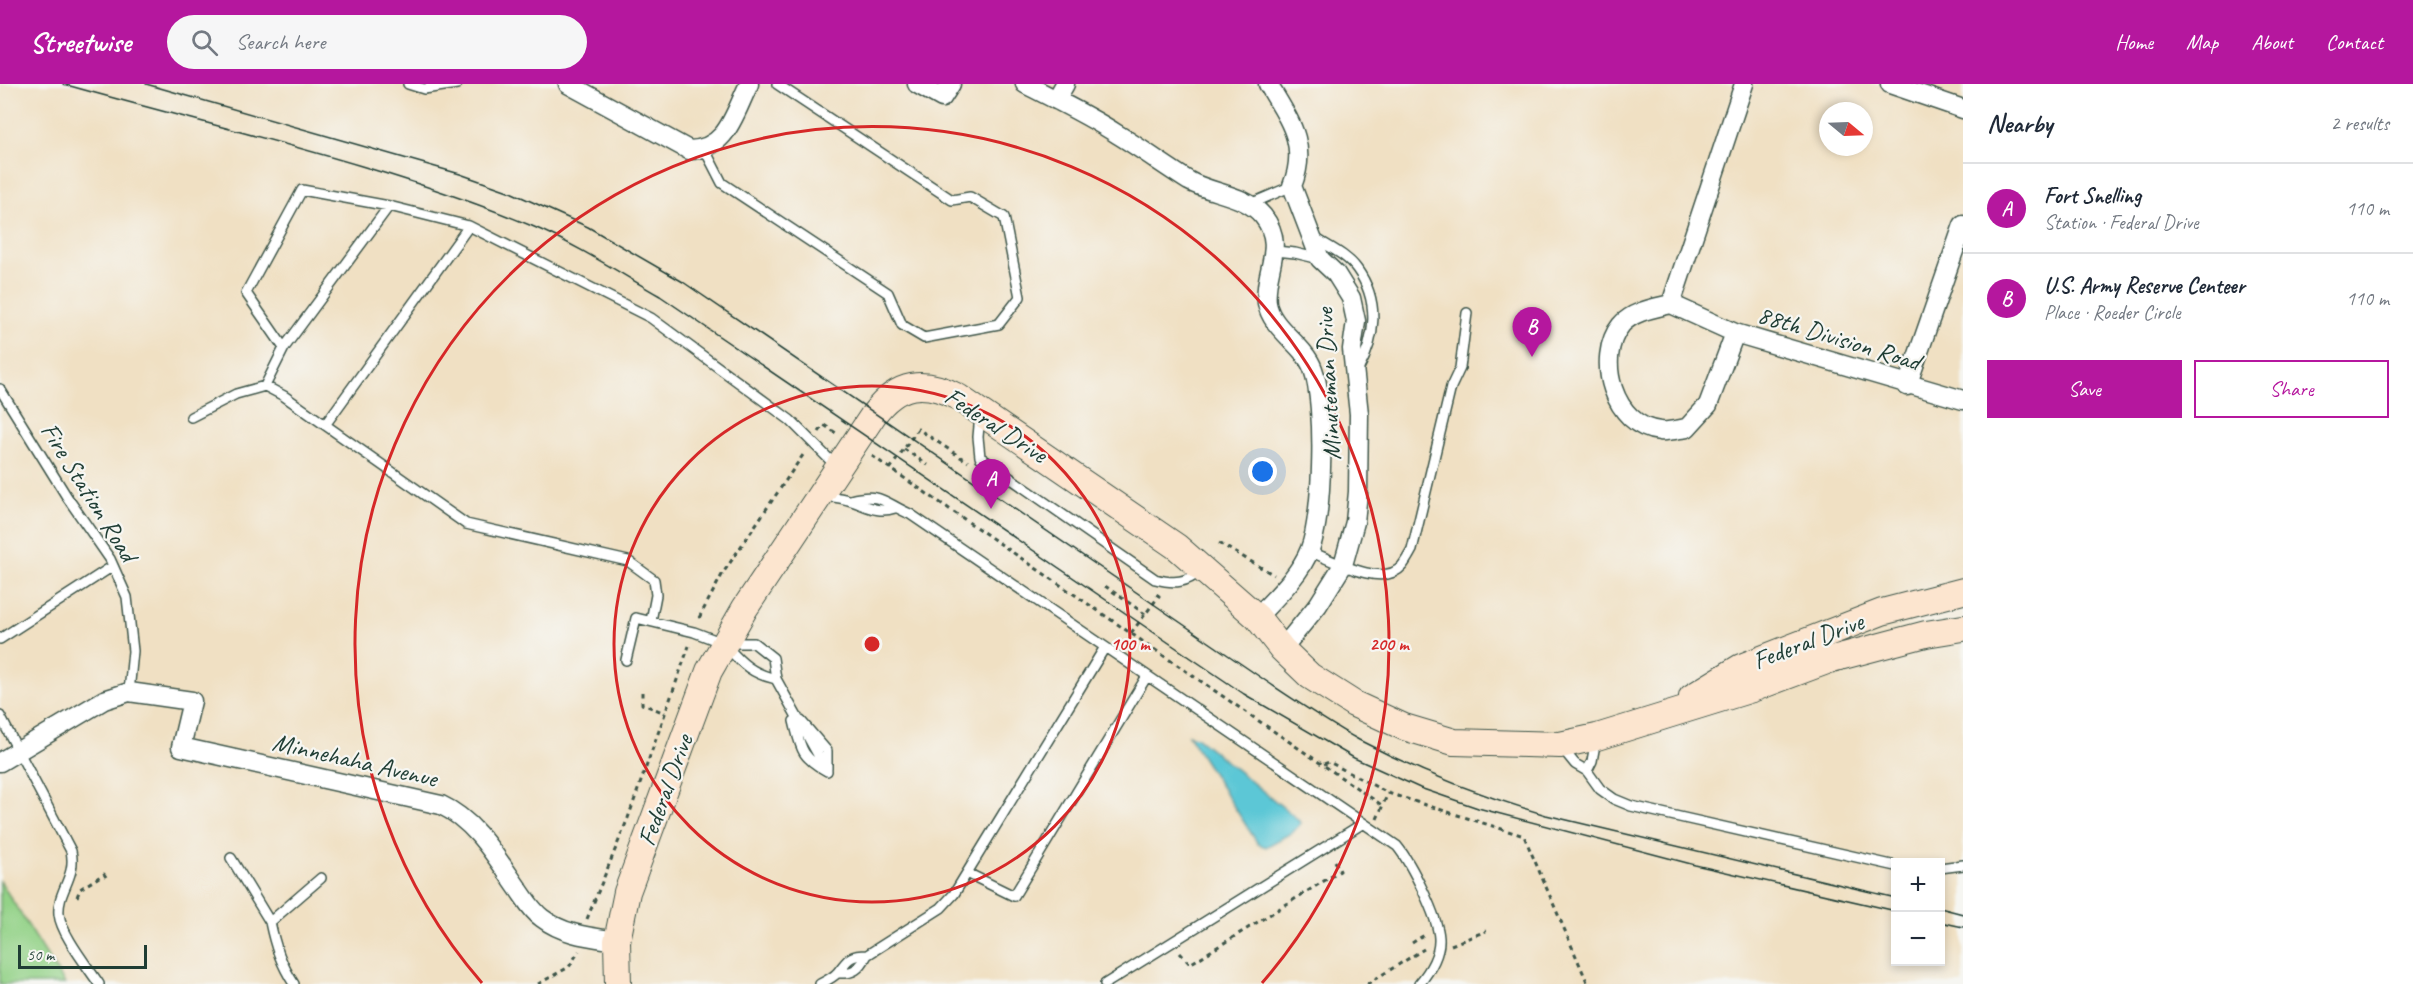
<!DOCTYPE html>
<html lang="en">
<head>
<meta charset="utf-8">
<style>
  body { margin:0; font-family:Caveat,sans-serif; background:#f6f6f7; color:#1f2937 }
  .controls { position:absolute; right:18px; bottom:18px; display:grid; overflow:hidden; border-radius:0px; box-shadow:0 3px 9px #0003 }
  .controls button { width:54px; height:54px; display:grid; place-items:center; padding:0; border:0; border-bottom:2px solid #e0e1e3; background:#fff; color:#1f2937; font:30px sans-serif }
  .compass { position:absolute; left:1819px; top:18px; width:54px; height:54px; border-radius:50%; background:#fff; box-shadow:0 3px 9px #0003; rotate:109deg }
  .scale { position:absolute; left:18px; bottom:15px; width:129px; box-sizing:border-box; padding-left:6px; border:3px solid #1f3d34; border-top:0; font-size:16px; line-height:21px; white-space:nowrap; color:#1f3d34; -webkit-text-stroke:4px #f6f6f2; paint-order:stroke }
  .you { position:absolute; left:1263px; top:388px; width:21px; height:21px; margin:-15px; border:4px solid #fff; border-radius:50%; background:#1a73e8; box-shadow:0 0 0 9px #1a73e833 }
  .badge { display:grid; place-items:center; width:39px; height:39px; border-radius:50%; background:#b5179e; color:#fff; font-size:20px; font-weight:700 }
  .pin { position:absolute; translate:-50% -50px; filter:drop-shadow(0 2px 3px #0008) }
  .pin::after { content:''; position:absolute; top:32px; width:21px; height:18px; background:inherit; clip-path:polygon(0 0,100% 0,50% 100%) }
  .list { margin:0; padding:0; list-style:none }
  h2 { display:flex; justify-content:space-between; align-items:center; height:78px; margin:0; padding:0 24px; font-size:26px }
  h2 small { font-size:20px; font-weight:400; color:#747a83 }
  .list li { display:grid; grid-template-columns:39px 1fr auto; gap:18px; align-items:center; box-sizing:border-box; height:90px; padding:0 24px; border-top:2px solid #e0e1e3 }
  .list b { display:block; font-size:22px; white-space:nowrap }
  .list p { margin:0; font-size:20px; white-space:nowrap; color:#747a83 }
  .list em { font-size:20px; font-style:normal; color:#747a83 }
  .actions { display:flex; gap:12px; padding:18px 24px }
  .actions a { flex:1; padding:14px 0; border:2px solid #b5179e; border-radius:0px; text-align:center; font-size:21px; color:#b5179e }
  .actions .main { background:#b5179e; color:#fff }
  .icon { flex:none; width:33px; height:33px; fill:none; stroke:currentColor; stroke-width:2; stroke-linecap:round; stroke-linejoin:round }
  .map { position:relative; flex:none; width:1963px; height:900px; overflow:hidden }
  header { display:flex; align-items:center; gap:36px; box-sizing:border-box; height:84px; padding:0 30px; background:#b5179e; color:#fff }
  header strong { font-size:28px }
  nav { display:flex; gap:33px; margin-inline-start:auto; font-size:21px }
  .search { width:420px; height:54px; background:#f6f6f7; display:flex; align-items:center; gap:15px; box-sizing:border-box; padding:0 21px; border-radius:33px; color:#747a83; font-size:22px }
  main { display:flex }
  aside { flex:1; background:#fff }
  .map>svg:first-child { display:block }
  .green { fill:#93d287; stroke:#59885e; stroke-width:1.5 }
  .water { fill:#5cc7d6; stroke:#3e8285; stroke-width:1.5 }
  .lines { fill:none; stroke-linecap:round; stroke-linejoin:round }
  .lane-casing { stroke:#3e5549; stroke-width:12 }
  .street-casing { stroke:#3e5549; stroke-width:21 }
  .secondary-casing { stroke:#3e5549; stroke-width:28 }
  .path { stroke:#3e5549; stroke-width:3; stroke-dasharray:4.5 4.5; stroke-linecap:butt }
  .lane { stroke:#fff; stroke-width:9 }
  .street { stroke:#fff; stroke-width:18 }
  .secondary { stroke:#fce5cf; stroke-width:26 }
  .tram { stroke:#1f3d34; stroke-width:1.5 }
  .ring { fill:none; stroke:#d62828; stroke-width:3 }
  .labels { text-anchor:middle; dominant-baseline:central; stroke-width:4.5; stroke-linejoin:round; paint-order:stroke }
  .street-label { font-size:26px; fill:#1f3d34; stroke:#f6f6f2 }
  .centre { fill:#d62828; stroke:#f6f6f2; stroke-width:3 }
  .ring-label { font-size:18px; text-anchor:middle; font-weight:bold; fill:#d62828; stroke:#f6f6f2; stroke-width:4.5; stroke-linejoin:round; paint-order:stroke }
</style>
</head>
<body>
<header>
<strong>Streetwise</strong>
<div class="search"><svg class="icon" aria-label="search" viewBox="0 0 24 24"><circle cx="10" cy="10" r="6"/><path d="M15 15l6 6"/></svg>Search here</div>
<nav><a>Home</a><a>Map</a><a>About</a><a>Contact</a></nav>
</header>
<main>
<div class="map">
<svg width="1963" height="900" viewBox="0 0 1963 900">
  <rect width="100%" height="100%" fill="#f6f6f2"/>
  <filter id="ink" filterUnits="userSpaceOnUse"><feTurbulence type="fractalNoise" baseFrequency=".0167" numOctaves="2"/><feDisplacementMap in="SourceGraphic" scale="12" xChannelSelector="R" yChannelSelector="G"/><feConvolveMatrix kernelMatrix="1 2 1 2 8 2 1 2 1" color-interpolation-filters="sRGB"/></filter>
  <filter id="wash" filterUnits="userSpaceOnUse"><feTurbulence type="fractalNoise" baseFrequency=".008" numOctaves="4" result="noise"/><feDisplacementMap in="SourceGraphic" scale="24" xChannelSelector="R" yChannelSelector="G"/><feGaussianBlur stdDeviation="1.35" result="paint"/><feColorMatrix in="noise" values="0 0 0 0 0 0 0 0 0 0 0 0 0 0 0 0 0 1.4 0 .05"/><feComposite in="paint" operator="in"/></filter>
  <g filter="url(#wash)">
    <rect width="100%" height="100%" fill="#f0e0c3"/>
    <path class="green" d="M0,797L65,900H0Z"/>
    <path class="water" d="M1188,651L1196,653L1295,733L1301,739L1293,748L1266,763L1258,760Z"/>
  </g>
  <g filter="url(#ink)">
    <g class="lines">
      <g class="lane-casing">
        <path id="lane" d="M408,0L424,5L457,0
          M705,66L722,99L888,209L902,241L924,254L999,240L1020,213L1004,133L970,113L952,116L777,0
          M1248,121L1292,102
          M389,122L284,264L246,209L302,106L389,122L469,142
          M1315,154C1329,163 1347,171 1357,185C1380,217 1376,254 1358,286
          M1276,167L1295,169L1320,175
          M265,302L284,264
          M0,305L67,413L110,475L127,513L133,567L129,608
          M980,331L978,353L980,373L1155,495C1175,500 1186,499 1202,486
          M191,333L236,310L265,302L284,312L466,440L628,477L654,496L656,511L651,537
          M325,341L469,142L651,234L790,336L836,382
          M823,412C831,413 840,413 848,416C866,421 876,430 895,424
          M850,416C882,408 884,419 910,430L1397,762C1411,779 1438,833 1439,854C1440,871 1429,888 1419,900
          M1309,467C1332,476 1383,505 1402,482C1406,477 1409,471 1412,466L1451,303L1460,284L1467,229
          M0,555L113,482
          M727,563C742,580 753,590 776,595
          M626,576L636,534L694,548L723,559H754L773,574L776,595L827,687
          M0,632L71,767C77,793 57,807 59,830C61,850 88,883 99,900
          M794,637C801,665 801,673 827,687
          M801,637L827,667V685
          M1562,664L1575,680L1587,687L1600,705L1614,715L1631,722L1896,782
          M1587,687L1592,677L1596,655
          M231,774L270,838L321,794
          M1940,784L1963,781
          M967,789L1014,812L1147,592
          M270,838C275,862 281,880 294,900
          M838,889C853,890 860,885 867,871L941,824L954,810L1105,563
          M820,900C826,897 834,893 838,888C848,876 848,871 867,871
          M1105,900L1362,740"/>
      </g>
      <g class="street-casing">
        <path id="street" d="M568,0L689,66C727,66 734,30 749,0
          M917,0L942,14L951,0
          M1025,0C1056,16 1088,31 1117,50C1142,65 1165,82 1189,97C1212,110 1245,110 1263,132C1287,162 1263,187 1267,219C1271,245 1304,260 1313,285C1326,321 1323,430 1310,465C1300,491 1276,513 1257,533
          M1268,0C1289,36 1309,60 1292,102L1320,175L1336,190L1351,214L1356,237L1352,265L1359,330L1358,408L1355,438L1343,481L1318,521L1282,565
          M1890,0L1963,25
          M1056,16L1065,0
          M1671,220L1735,249L1708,321L1687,344C1679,345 1668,348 1660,347C1614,343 1594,274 1621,241C1633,227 1655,224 1671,220Z
          M1671,220L1744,0
          M1735,249L1963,316
          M1907,302L1963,141
          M0,678L104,616L129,608L192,617L181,663L441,721C476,737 497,775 519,806C526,816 532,827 542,834C564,851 591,853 617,857"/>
      </g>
      <g class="secondary-casing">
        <path id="secondary" d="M1692,613L1741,583L1882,528L1963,507
          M618,900L617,857L627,808L709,587L745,524L874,330C898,298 924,295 958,313L1177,463L1257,533L1282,565L1310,592L1354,620L1404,643L1454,658L1560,661L1597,653L1752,605L1832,575L1926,550L1963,544"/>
      </g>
      <path class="path" d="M819,348L824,341L836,349
        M904,365L928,381
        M872,372L1383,722
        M890,385L918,345L968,378
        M1219,459L1274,491
        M1105,502L1145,530
        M699,534L723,489L805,368
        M1131,549L1159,512L1156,510
        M642,608V620L665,629
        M1324,680L1329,678L1388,709L1524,752L1588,900
        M1377,735L1388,709
        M77,813L80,805L104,790L108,796
        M587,835L628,734L689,562
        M1412,859L1426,850
        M1451,861L1486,847
        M1180,869L1190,880L1340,787L1333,773
        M538,900L569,883L579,867
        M1367,900L1424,865"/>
      <use href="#lane" class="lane"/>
      <use href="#street" class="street"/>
      <use href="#secondary" class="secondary"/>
      <path class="tram" d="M63,0C218,44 384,80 532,142C577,161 618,188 660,212L1244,610L1354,674L1420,704L1478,724L1695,781L1896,827
        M146,0L460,90L508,107L588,143L683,198L1266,597C1296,617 1327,638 1359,656C1418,687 1482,712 1546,731L1896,814
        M1940,824L1963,830
        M1940,838L1963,843"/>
    </g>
  </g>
  <g class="ring">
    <circle cx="872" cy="560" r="258"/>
    <path d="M482 899A517 517 0 1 1 1262 899"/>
  </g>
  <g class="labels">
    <g class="street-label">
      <text transform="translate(1839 254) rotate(17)">88th Division Road</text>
      <text transform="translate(1328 300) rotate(-93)">Minuteman Drive</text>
      <text transform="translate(996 341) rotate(33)">Federal Drive</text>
      <text transform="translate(89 408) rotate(58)">Fire Station Road</text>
      <text transform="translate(1808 557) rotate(-21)">Federal Drive</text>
      <text transform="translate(355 676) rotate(13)">Minnehaha Avenue</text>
      <text transform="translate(665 706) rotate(-70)">Federal Drive</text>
    </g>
  </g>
  <circle cx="872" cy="560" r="9" class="centre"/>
  <g class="ring-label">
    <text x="1130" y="566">100 m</text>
    <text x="1389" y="566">200 m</text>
  </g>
</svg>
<div class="controls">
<button>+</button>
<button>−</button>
</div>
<svg class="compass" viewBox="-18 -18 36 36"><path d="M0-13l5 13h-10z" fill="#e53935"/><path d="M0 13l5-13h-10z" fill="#747a83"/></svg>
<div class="scale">50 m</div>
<div class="you"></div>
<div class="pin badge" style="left:991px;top:425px">A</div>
<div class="pin badge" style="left:1532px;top:273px">B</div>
</div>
<aside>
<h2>Nearby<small>2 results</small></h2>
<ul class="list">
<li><span class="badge">A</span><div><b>Fort Snelling</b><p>Station · Federal Drive</p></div><em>110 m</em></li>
<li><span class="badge">B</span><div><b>U.S. Army Reserve Centeer</b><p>Place · Roeder Circle</p></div><em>110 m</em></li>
</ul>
<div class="actions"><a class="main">Save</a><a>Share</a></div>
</aside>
</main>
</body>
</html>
